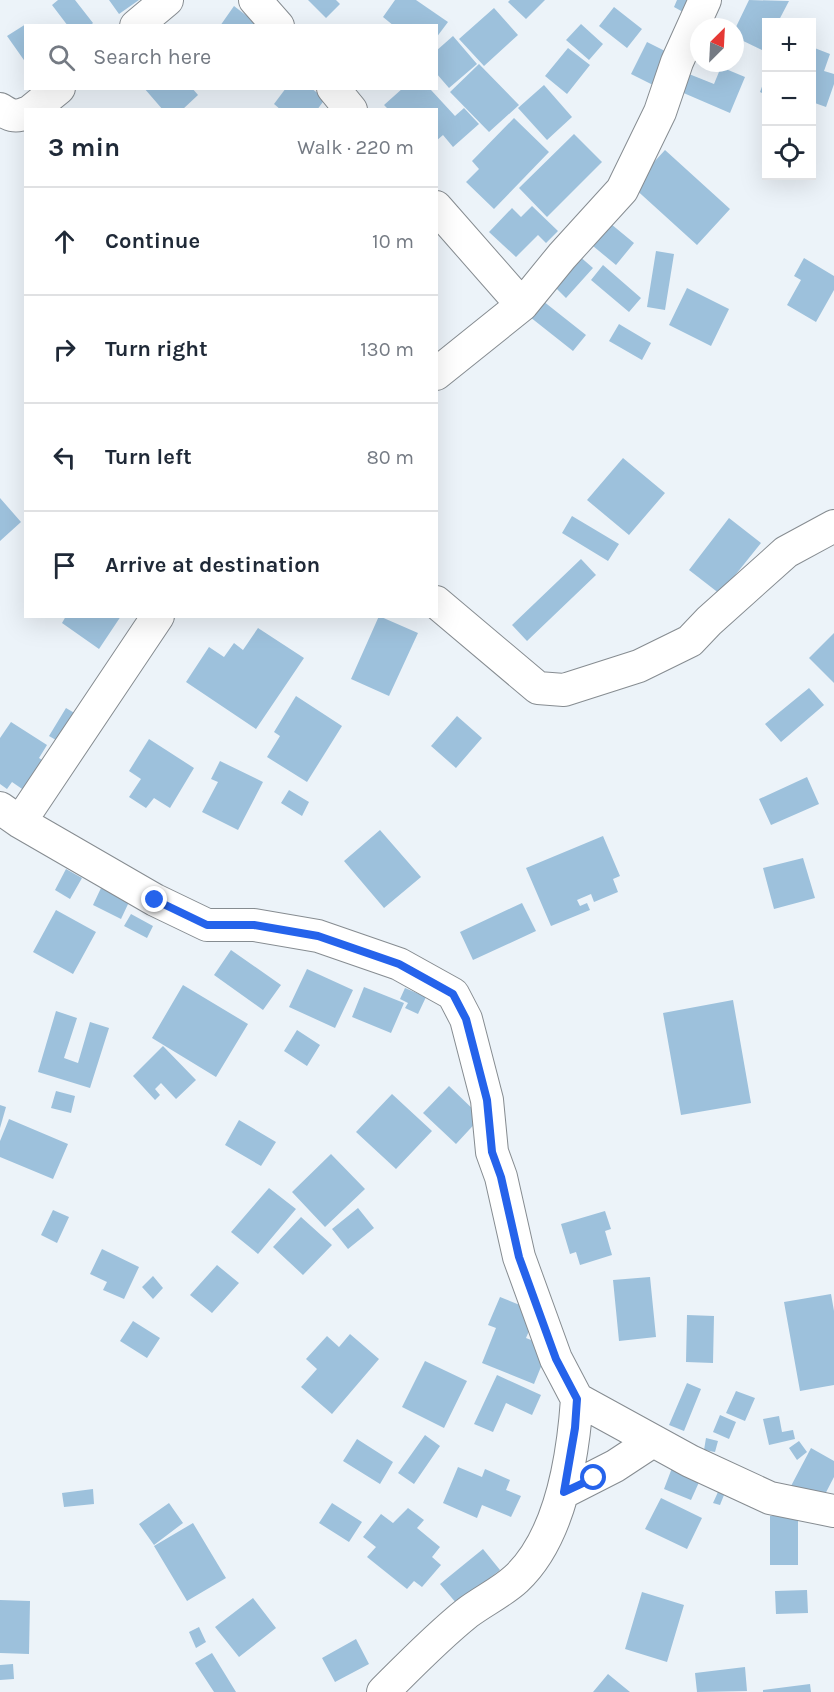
<!DOCTYPE html>
<html lang="en">
<head>
<meta charset="utf-8">
<style>
  body { margin:0; font-family:Karla,sans-serif; background:#f6f6f7; color:#1f2937 }
  .controls { position:absolute; right:18px; top:18px; display:grid; overflow:hidden; border-radius:0px; box-shadow:0 6px 24px #0002 }
  .controls button { width:54px; height:54px; display:grid; place-items:center; padding:0; border:0; border-bottom:2px solid #e0e1e3; background:#fff; color:#1f2937; font:30px sans-serif }
  .compass { position:absolute; left:690px; top:18px; width:54px; height:54px; border-radius:50%; background:#fff; box-shadow:0 6px 24px #0002; rotate:24deg }
  .stop { position:absolute; width:18px; height:18px; margin:-14px; border:4px solid #2563eb; border-radius:50%; background:#fff }
  .stop.end { background:#2563eb; border-color:#fff; box-shadow:0 2px 6px #0008 }
  .list { margin:0; padding:0; list-style:none }
  h2 { display:flex; justify-content:space-between; align-items:center; height:78px; margin:0; padding:0 24px; font-size:26px }
  h2 small { font-size:20px; font-weight:400; color:#747a83 }
  .list li { display:grid; grid-template-columns:39px 1fr auto; gap:18px; align-items:center; box-sizing:border-box; height:108px; padding:0 24px; border-top:2px solid #e0e1e3 }
  .list b { display:block; font-size:22px; white-space:nowrap }
  .list em { font-size:20px; font-style:normal; color:#747a83 }
  .icon { flex:none; width:33px; height:33px; fill:none; stroke:currentColor; stroke-width:2; stroke-linecap:round; stroke-linejoin:round }
  .map { position:relative; flex:none; width:834px; height:1692px; overflow:hidden }
  .search { position:absolute; background:#fff; box-shadow:0 6px 24px #0002; left:24px; top:24px; width:414px; height:66px; display:flex; align-items:center; gap:15px; box-sizing:border-box; padding:0 21px; border-radius:0px; color:#747a83; font-size:22px }
  .panel { position:absolute; background:#fff; box-shadow:0 6px 24px #0002; left:24px; top:108px; width:414px; height:510px; border-radius:0px }
  .map>svg:first-child { display:block }
  .building { fill:#9dc1dc }
  .lines { fill:none; stroke-linecap:round; stroke-linejoin:round }
  .street-casing { stroke:#868c91; stroke-width:34 }
  .street { stroke:#fff; stroke-width:32 }
  .route { stroke:#2563eb; stroke-width:8 }
</style>
</head>
<body>
<div class="map">
<svg width="834" height="1692" viewBox="0 0 834 1692">
  <rect width="100%" height="100%" fill="#ecf3f9"/>
  <path class="building" d="M58,0H75L93,23L90,26H68L52,5Z
    M109,0H139L119,14Z
    M308,0H336L340,4L326,18Z
    M395,0H416L448,22L436,38V26H394L383,17Z
    M510,0H545L526,19L508,2Z
    M677,0H689L683,12L674,7Z
    M749,0L789,1L778,22H766V47L764,51L735,37V29Z
    M234,6L260,26H220Z
    M614,7L642,29L627,48L599,26Z
    M494,8L518,35L484,66L459,39Z
    M26,24V63L7,36Z
    M581,24L603,44L589,60L566,40Z
    M453,36L477,64L449,88L436,73V51Z
    M647,42L669,53L653,85L631,74Z
    M812,47L830,54L824,71L834,74V84L826,107L812,102Z
    M568,48L590,65L567,94L545,76Z
    M479,64L519,105L489,132L450,92Z
    M721,67L745,77L730,113L672,88L679,70L714,84Z
    M766,76V95L760,92Z
    M544,85L572,117L547,140L518,108Z
    M144,88H192L198,95L182,110H163Z
    M286,88H311L325,99L317,110H281L274,104Z
    M403,88H433L431,90L455,116L464,108L479,124L453,147L443,135L436,141V110H389L384,105Z
    M514,118L549,152L494,209L466,182L479,169L472,161Z
    M574,134L602,162L547,217L519,188Z
    M665,150L730,209L697,245L632,186Z
    M532,206L558,231L546,243L538,235L516,257L489,232L512,208L521,217Z
    M611,224L634,243L616,265L593,246Z
    M656,251L674,254L665,310L647,307Z
    M578,255L593,268L566,298L552,284Z
    M804,258L834,276V290L816,322L787,305L801,280L794,276Z
    M603,265L641,298L629,312L591,280Z
    M687,288L729,309L711,346L669,325Z
    M543,301L586,335L573,351L530,317Z
    M619,324L651,343L642,360L609,341Z
    M623,458L665,493L629,535L587,500Z
    M0,498L21,522L0,541Z
    M572,516L619,544L608,561L562,533Z
    M729,518L761,543L720,594L689,570Z
    M581,559L596,575L527,641L512,625Z
    M66,616H121L99,649L62,623Z
    M379,616L418,633L389,696L351,679Z
    M258,628L304,658L256,729L186,682L209,647L224,657L234,643L243,650Z
    M834,633V683L809,658Z
    M809,688L824,705L781,742L765,724Z
    M296,696L342,726L307,782L267,757L280,736L274,732Z
    M66,708L98,727L82,755L49,736Z
    M457,716L482,738L456,768L431,746Z
    M11,722L47,745L39,758L47,763L28,793L12,782L7,789L0,784V738Z
    M149,739L194,768L170,808L154,798L146,808L129,797L141,779L129,771Z
    M220,761L263,782L238,830L202,812L218,782L211,779Z
    M807,777L819,804L771,825L759,799Z
    M289,790L309,802L302,816L281,803Z
    M380,830L421,877L384,908L344,861Z
    M603,836L620,876L613,879L618,892L594,902L591,894L577,900L580,906L587,903L590,910L551,926L526,868Z
    M803,858L815,898L774,909L763,868Z
    M66,869L82,878L70,899L55,890Z
    M101,888L129,902L121,919L93,905Z
    M522,903L536,931L473,960L460,932Z
    M56,910L96,932L73,974L33,952Z
    M131,914L153,926L147,938L124,926Z
    M231,950L281,985L263,1010L214,975Z
    M307,969L353,990L335,1028L289,1007Z
    M183,985L248,1024L216,1077L152,1038Z
    M364,987L404,1003L391,1033L352,1017Z
    M405,988L426,997L418,1014L405,1008L408,1003L400,999Z
    M733,1000L751,1103L681,1115L663,1013Z
    M56,1011L77,1018L64,1058L78,1063L90,1022L109,1028L90,1088L38,1072Z
    M297,1030L320,1045L307,1066L284,1051Z
    M163,1046L196,1080L176,1099L161,1083L155,1089L160,1095L155,1100L133,1076Z
    M449,1086L481,1117L456,1144L423,1113Z
    M56,1091L75,1096L71,1113L51,1108Z
    M392,1094L432,1131L396,1169L356,1132Z
    M0,1105L6,1107L0,1128Z
    M9,1119L68,1144L53,1179L0,1157V1141Z
    M239,1120L276,1142L261,1166L225,1145Z
    M331,1154L365,1189L325,1227L292,1192Z
    M269,1188L296,1209L258,1254L231,1232Z
    M358,1208L374,1228L348,1249L332,1229Z
    M53,1210L69,1217L57,1243L41,1235Z
    M605,1211L611,1229L605,1231L612,1255L580,1265L576,1252L570,1254L561,1224Z
    M301,1217L332,1245L303,1275L273,1247Z
    M102,1249L139,1267L124,1299L103,1290L107,1282L90,1274Z
    M217,1265L239,1283L212,1313L190,1295Z
    M153,1276L163,1288L153,1299L142,1287Z
    M650,1277L656,1337L619,1341L613,1280Z
    M831,1294L834,1311V1385L800,1391L784,1302Z
    M500,1297L537,1312L526,1338L549,1347L534,1384L482,1363L496,1328L488,1325Z
    M687,1315L714,1316L713,1363L686,1362Z
    M133,1321L160,1338L147,1358L120,1341Z
    M350,1334L379,1359L332,1414L301,1387L317,1369L306,1359L327,1336L339,1347Z
    M425,1361L467,1381L444,1428L402,1407Z
    M497,1375L541,1395L532,1415L506,1403L493,1432L474,1424Z
    M687,1383L701,1389L684,1431L669,1425Z
    M736,1391L755,1398L745,1421L726,1413Z
    M720,1415L736,1422L729,1439L713,1432Z
    M779,1416L782,1432L793,1430L795,1439L769,1445L763,1419Z
    M425,1435L440,1446L414,1484L398,1473Z
    M706,1438L718,1441L715,1452L704,1450Z
    M357,1439L393,1462L380,1484L343,1461Z
    M799,1441L807,1452L797,1460L789,1448Z
    M811,1448L834,1461V1477L821,1502L791,1486Z
    M458,1467L482,1477L485,1469L510,1480L506,1490L521,1496L511,1517L482,1505L477,1518L443,1503Z
    M672,1468L700,1480L691,1500L664,1489Z
    M93,1489L94,1504L64,1507L62,1493Z
    M718,1492L724,1495L720,1505L713,1503Z
    M661,1498L702,1518L687,1549L645,1529Z
    M169,1503L183,1523L154,1545L139,1524Z
    M332,1503L362,1522L349,1542L319,1523Z
    M408,1508L424,1520L417,1528L440,1547L432,1557L441,1565L422,1587L414,1581L407,1589L367,1557L376,1547L363,1537L381,1514L393,1523Z
    M770,1516H798V1565H770Z
    M193,1523L226,1578L187,1601L154,1546Z
    M483,1549L500,1570L457,1604L440,1584Z
    M807,1590L808,1613L776,1614L775,1591Z
    M642,1592L684,1605L667,1662L625,1649Z
    M253,1598L276,1628L239,1657L215,1627Z
    M0,1600L30,1601L29,1654L0,1653Z
    M199,1627L206,1642L196,1648L189,1632Z
    M356,1639L369,1664L335,1682L322,1658Z
    M212,1653L236,1692H214L195,1663Z
    M13,1664L14,1679L0,1680V1665Z
    M745,1667L747,1691L697,1692L695,1673Z
    M608,1674L630,1692H593Z
    M810,1684L811,1692H763V1690Z"/>
  <g class="lines">
    <g class="street-casing">
      <path id="street" d="M255,0L278,26
        M136,26L167,0
        M333,88L351,110
        M0,109C9,115 15,118 26,113
        M32,110L59,88
        M436,207L522,305
        M436,374L522,305L562,256L622,190L660,112L677,62L705,0
        M436,602L538,688L564,690L639,666L690,641L709,621L786,552L834,526
        M0,808L20,822L155,900L207,925H254L318,936L399,964L453,994L466,1019L487,1100L492,1152L501,1177L519,1257L556,1359L577,1399L690,1461L770,1498L834,1511
        M20,822L158,616
        M564,1492L615,1466L653,1441
        M383,1692C410,1665 437,1637 467,1613C483,1601 502,1592 516,1579C561,1537 573,1457 577,1399"/>
    </g>
    <use href="#street" class="street"/>
  </g>
  <g class="lines">
    <path class="route" d="M155,900L207,925H254L318,936L399,964L453,994L466,1019L487,1100L492,1152L501,1177L519,1257L556,1359L577,1399L575,1428L564,1492L594,1478"/>
  </g>
</svg>
<div class="controls">
<button>+</button>
<button>−</button>
<button><svg class="icon" aria-label="locate" viewBox="0 0 24 24"><circle cx="12" cy="12" r="6"/><path d="M12 2v4M12 18v4M2 12h4M18 12h4"/></svg></button>
</div>
<svg class="compass" viewBox="-18 -18 36 36"><path d="M0-13l5 13h-10z" fill="#e53935"/><path d="M0 13l5-13h-10z" fill="#747a83"/></svg>
<div class="stop" style="left:594px;top:1478px"></div>
<div class="stop end" style="left:155px;top:900px"></div>
<div class="search"><svg class="icon" aria-label="search" viewBox="0 0 24 24"><circle cx="10" cy="10" r="6"/><path d="M15 15l6 6"/></svg>Search here</div>
<section class="panel">
<h2>3 min<small>Walk · 220 m</small></h2>
<ul class="list">
<li><svg class="icon" aria-label="ahead" viewBox="0 0 24 24"><path d="M12 20V5M6 11l6-6 6 6"/></svg><div><b>Continue</b></div><em>10 m</em></li>
<li><svg class="icon" aria-label="right" viewBox="0 0 24 24"><path d="M7 20v-9h11M14 6l5 5-5 5"/></svg><div><b>Turn right</b></div><em>130 m</em></li>
<li><svg class="icon" aria-label="left" viewBox="0 0 24 24"><path d="M17 20v-9H6M10 6l-5 5 5 5"/></svg><div><b>Turn left</b></div><em>80 m</em></li>
<li><svg class="icon" aria-label="arrive" viewBox="0 0 24 24"><path d="M6 21V4h12l-3 4 3 4H6"/></svg><div><b>Arrive at destination</b></div></li>
</ul>
</section>
</div>
</body>
</html>
